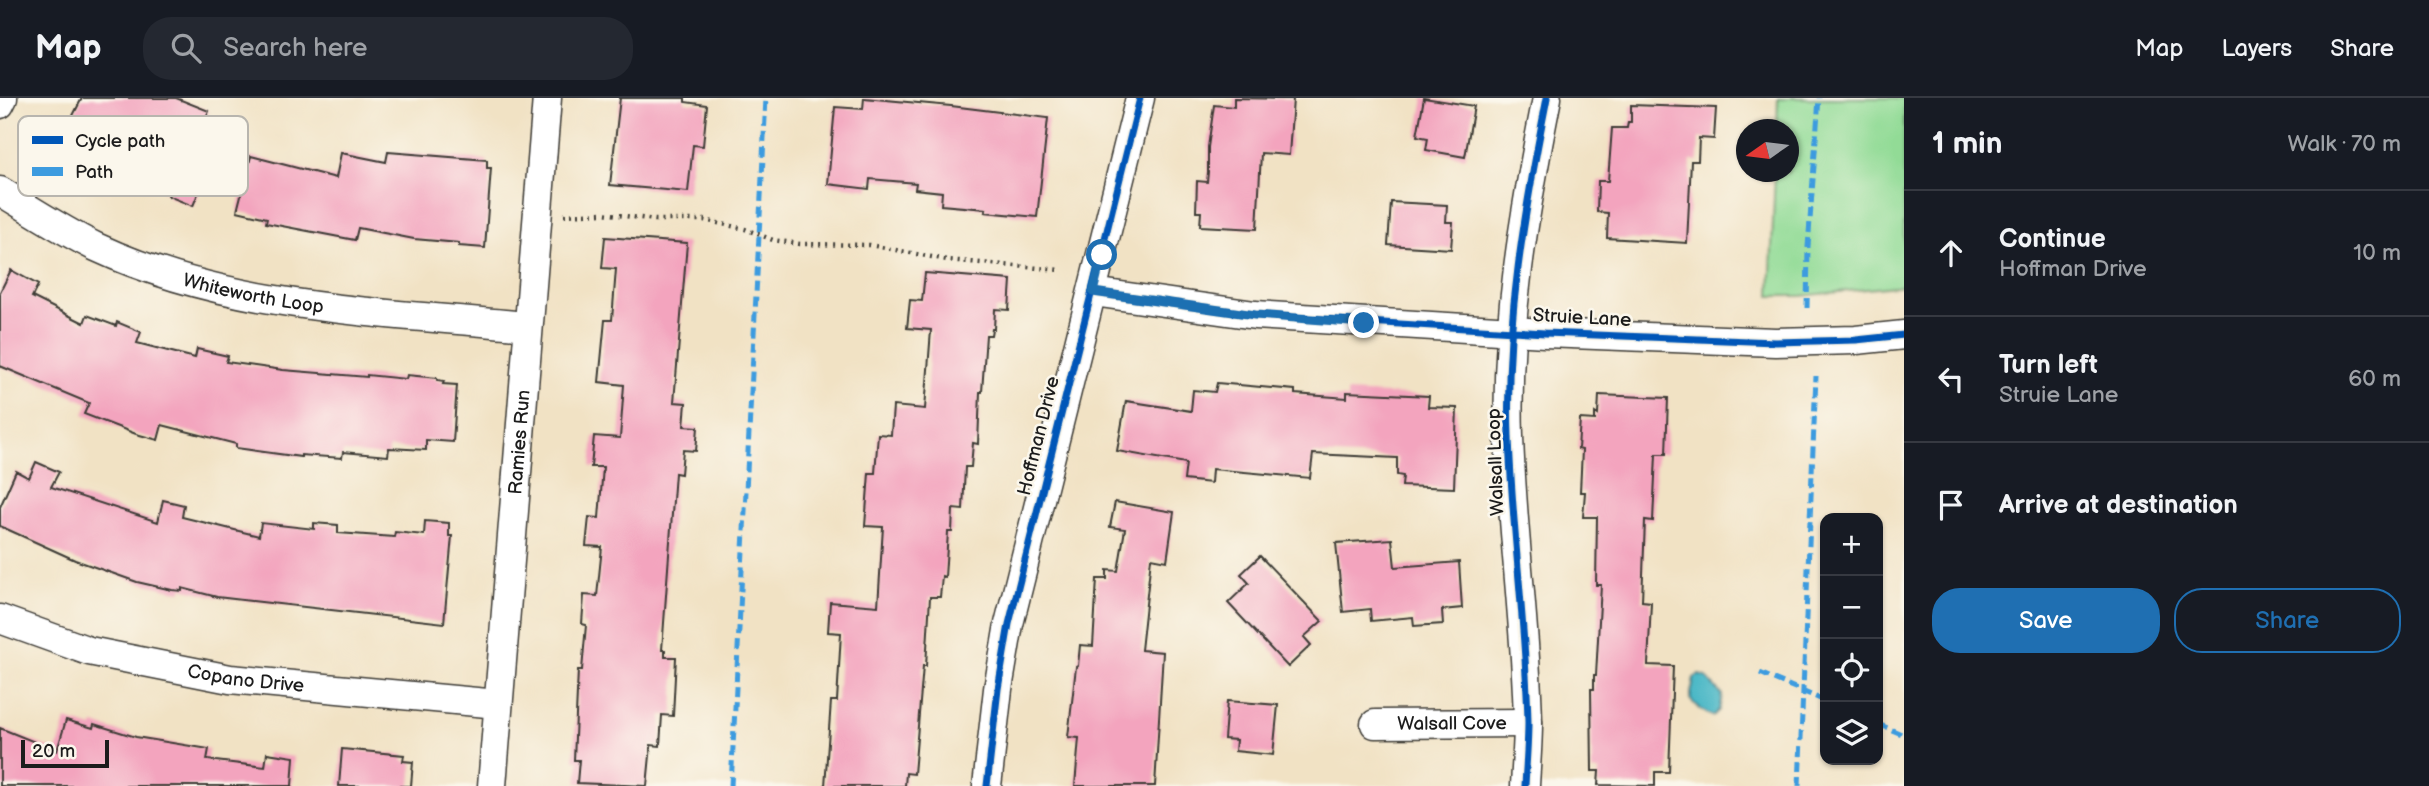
<!DOCTYPE html>
<html lang="en">
<head>
<meta charset="utf-8">
<style>
  body { margin:0; font-family:"Balsamiq Sans",sans-serif; background:#242831; color:#f1f3f6 }
  .controls { position:absolute; right:21px; bottom:21px; display:grid; overflow:hidden; border-radius:14px; box-shadow:0 2px 5px #0004 }
  .controls button { width:63px; height:63px; display:grid; place-items:center; padding:0; border:0; border-bottom:2px solid #363941; background:#171b24; color:#f1f3f6; font:35px sans-serif }
  .compass { position:absolute; left:1736px; top:21px; width:63px; height:63px; border-radius:50%; background:#171b24; box-shadow:0 2px 5px #0004; rotate:256deg }
  .scale { position:absolute; left:21px; bottom:18px; width:88px; box-sizing:border-box; padding-left:7px; border:4px solid #1c1c1c; border-top:0; font-size:19px; line-height:24px; white-space:nowrap; color:#1c1c1c; -webkit-text-stroke:5px #fbf7ec; paint-order:stroke }
  .stop { position:absolute; width:21px; height:21px; margin:-16px; border:5px solid #1f6fb2; border-radius:50%; background:#fff }
  .stop.end { background:#1f6fb2; border-color:#fff; box-shadow:0 2px 7px #0008 }
  .list { margin:0; padding:0; list-style:none }
  h2 { display:flex; justify-content:space-between; align-items:center; height:91px; margin:0; padding:0 28px; font-size:30px }
  h2 small { font-size:23px; font-weight:400; color:#9ea1a6 }
  .list li { display:grid; grid-template-columns:46px 1fr auto; gap:21px; align-items:center; box-sizing:border-box; height:126px; padding:0 28px; border-top:2px solid #363941 }
  .list b { display:block; font-size:26px; white-space:nowrap }
  .list p { margin:0; font-size:23px; white-space:nowrap; color:#9ea1a6 }
  .list em { font-size:23px; font-style:normal; color:#9ea1a6 }
  .actions { display:flex; gap:14px; padding:21px 28px }
  .actions a { flex:1; padding:16px 0; border:2px solid #1f6fb2; border-radius:28px; text-align:center; font-size:24px; color:#1f6fb2 }
  .actions .main { background:#1f6fb2; color:#fff }
  .icon { flex:none; width:38px; height:38px; fill:none; stroke:currentColor; stroke-width:2; stroke-linecap:round; stroke-linejoin:round }
  .map { position:relative; flex:none; width:1904px; height:688px; overflow:hidden }
  header { display:flex; align-items:center; gap:42px; box-sizing:border-box; height:98px; padding:0 35px; background:#171b24; border-bottom:2px solid #363941 }
  header strong { font-size:33px }
  nav { display:flex; gap:38px; margin-inline-start:auto; font-size:24px }
  .search { width:490px; height:63px; background:#242831; display:flex; align-items:center; gap:18px; box-sizing:border-box; padding:0 24px; border-radius:28px; color:#9ea1a6; font-size:26px }
  main { display:flex }
  aside { flex:1; background:#171b24 }
  .map>svg:first-child { display:block }
  .green { fill:#92db96; stroke:#577c59; stroke-width:2 }
  .water { fill:#4ab7c6; stroke:#336a71; stroke-width:2 }
  .building { fill:#f3a4be }
  .lines { fill:none; stroke-linecap:round; stroke-linejoin:round }
  .street-casing { stroke:#3c3a35; stroke-width:31 }
  .path { stroke:#3c3a35; stroke-width:4.5; stroke-dasharray:2 5; stroke-linecap:butt }
  .street { stroke:#fff; stroke-width:28 }
  .quiet { stroke:#3c9bdf; stroke-width:5; stroke-dasharray:10 5; stroke-linecap:butt }
  .cycleway-casing { stroke:#fbf7ec; stroke-width:11 }
  .cycleway { stroke:#0057b8; stroke-width:7 }
  .route { stroke:#1f6fb2; stroke-width:9 }
  .labels { text-anchor:middle; dominant-baseline:central; stroke-width:5; stroke-linejoin:round; paint-order:stroke }
  .street-label { font-size:19px; fill:#1c1c1c; stroke:#fbf7ec }
  .key { fill:#fbf7ec; stroke:#b8b5ae; stroke-width:2 }
  .key-label { font-size:19px; fill:#1c1c1c }
</style>
</head>
<body>
<header>
<strong>Map</strong>
<div class="search"><svg class="icon" aria-label="search" viewBox="0 0 24 24"><circle cx="10" cy="10" r="6"/><path d="M15 15l6 6"/></svg>Search here</div>
<nav><a>Map</a><a>Layers</a><a>Share</a></nav>
</header>
<main>
<div class="map">
<svg width="1904" height="688" viewBox="0 0 1904 688">
  <rect width="100%" height="100%" fill="#fbf7ec"/>
  <filter id="ink" filterUnits="userSpaceOnUse"><feTurbulence type="fractalNoise" baseFrequency=".0143" numOctaves="2"/><feDisplacementMap in="SourceGraphic" scale="14" xChannelSelector="R" yChannelSelector="G"/><feConvolveMatrix kernelMatrix="1 2 1 2 8 2 1 2 1" color-interpolation-filters="sRGB"/></filter>
  <filter id="wash" filterUnits="userSpaceOnUse"><feTurbulence type="fractalNoise" baseFrequency=".00686" numOctaves="4" result="noise"/><feDisplacementMap in="SourceGraphic" scale="28" xChannelSelector="R" yChannelSelector="G"/><feGaussianBlur stdDeviation="1.57" result="paint"/><feColorMatrix in="noise" values="0 0 0 0 0 0 0 0 0 0 0 0 0 0 0 0 0 1.4 0 .05"/><feComposite in="paint" operator="in"/></filter>
  <g filter="url(#wash)">
    <rect width="100%" height="100%" fill="#f1e2c4"/>
    <path class="green" d="M1778,0H1904V187L1801,198H1770L1775,74H1788V32L1777,31Z"/>
    <path class="water" d="M1699,577L1706,579L1722,597L1719,612L1713,618C1706,616 1694,607 1690,601L1694,580Z"/>
    <g id="blocks">
      <path class="building" d="M82,0H176L209,13L204,26L223,34L193,108L168,98L169,95L123,77L101,65L104,59L62,39Z
        M620,0H685V4L707,7L703,48L693,47L688,94L610,87Z
        M864,0L951,8L1048,20L1037,119L985,114L986,111L941,107L942,94L915,91L916,85L870,81L869,91L828,86L835,9L863,11Z
        M1234,0L1293,1L1289,57L1261,55L1257,131L1200,128L1201,114H1196L1197,83L1207,84L1208,74V49L1214,7L1234,9Z
        M1424,0L1474,8L1465,59L1426,52L1428,40L1417,38Z
        M1631,7L1716,10L1714,41L1699,40L1698,63H1691L1687,145L1607,140L1608,115L1597,114L1598,83H1608L1612,30H1627L1628,24H1631Z
        M388,54L487,62V70H491L485,150L459,148V145L414,141L358,130L355,142L266,125L267,120L237,113L251,58L336,80L341,55L386,64Z
        M1391,104L1447,107L1446,124H1453L1451,151L1388,147Z
        M605,139L687,145L674,304L686,305L684,328L698,329L696,353L683,352L681,376L675,375L662,552H665V559H676L673,618L662,617L660,648L651,647L647,688L577,685L579,662H574L578,572H582L586,527L582,526L584,497L597,498L602,449L586,448L589,419L599,420L603,369H591L594,338L620,340L624,287L599,284L605,222H612L616,171L602,170Z
        M11,172L38,187L32,199L84,225L87,217L116,228L117,224L141,234L137,245L195,260L197,251L228,258L226,264L283,272L367,279V277L406,281L407,277L437,280V282L444,283L443,286L457,287L453,344L426,342V352L389,350L388,358L343,354L342,360L301,357V359L236,350V346L162,327L158,342L136,336L84,316L89,305L0,268V194Z
        M925,175L1011,182L1009,212L995,211L994,231H992L991,237H986L982,294H980L978,346L973,345L971,369H965L963,412L953,411L952,434H948L945,479L942,478L940,499H930L926,568H923L914,676L906,675L905,688H825L831,603H837L841,535L828,534L830,504L878,508L883,429L865,428L869,375H875L878,336L891,337L893,308L925,311L931,232L907,230L910,202L922,203Z
        M1217,285L1295,292V296L1347,300V294L1429,298L1428,309L1457,310L1454,390L1402,388L1403,378L1397,377V360L1313,356L1310,380L1212,371L1211,385L1184,382L1186,365L1117,353L1126,303L1191,313L1193,292L1215,294Z
        M1599,297L1668,300L1666,356H1656L1653,423L1645,422L1642,503L1651,504L1648,567L1673,568L1669,674H1655V688L1598,687L1599,673H1592L1591,591H1594V577H1596L1601,487H1596L1597,419H1583L1585,394H1580L1582,352L1578,351L1580,321L1595,322V315L1598,317Z
        M36,364L59,374L51,389L158,424L163,402L184,407L182,419L259,438L261,425L314,431V425L338,427V435L394,439L395,434L424,437L425,423L449,425V438H452L444,525L217,499L182,490V493L172,492L137,484L75,462L0,428V409L16,373L29,380Z
        M1115,404L1174,414L1167,463L1151,460L1141,552L1163,554L1155,688H1075L1079,640L1068,639L1076,569L1078,568L1080,547L1093,548L1097,481H1107V472L1118,473L1125,431L1110,429Z
        M1392,441L1395,469L1459,464L1462,510L1442,512L1443,526L1414,528L1413,519L1371,523L1370,511L1343,514L1336,445Z
        M1260,458L1322,523L1304,539L1311,547L1288,569L1228,505L1249,485L1241,476Z
        M1227,603L1278,607L1273,657L1235,653L1236,642L1224,641Z
        M66,622L93,630L94,626L136,639L209,651L207,662L265,669L267,655L294,659L292,688H0V630L57,653Z
        M342,651L404,657L403,663L413,664L411,688H339Z"/>
    </g>
  </g>
  <g filter="url(#ink)">
    <use href="#blocks" fill-opacity="0" stroke="#3c3a35" stroke-width="2"/>
    <g class="lines">
      <g class="street-casing">
        <g id="street">
          <path d="M0,6L3,0"/>
          <path id="s1" d="M0,93C31,112 63,133 96,149C231,212 382,214 528,228"/>
          <path d="M1093,194L1255,217L1545,235L1775,244L1856,242L1904,237"/>
          <path id="s2" d="M0,521L89,553L230,581L498,606"/>
          <path id="s3" d="M1375,626L1528,625"/>
          <path id="s4" d="M492,688L547,0"/>
          <path d="M987,688L998,591L1009,526L1140,0"/>
          <path d="M1525,688C1526,667 1528,645 1528,624C1526,528 1512,433 1509,338C1505,224 1525,111 1547,0"/>
        </g>
      </g>
      <path class="path" d="M564,117L603,115L655,122H704L745,131L773,142L800,146L870,147L947,162L1061,172"/>
      <use href="#street" class="street"/>
      <path class="quiet" d="M1807,210L1808,149L1819,0
        M1760,575L1825,603
        M1878,626L1904,637
        M731,688L766,0
        M1799,688L1816,278"/>
      <g class="cycleway-casing">
        <path id="cycleway" d="M1093,194L1255,217L1545,235L1775,244L1856,242L1904,237
          M987,688L998,591L1009,526L1140,0
          M1525,688C1526,667 1528,645 1528,624C1526,528 1512,433 1509,338C1505,224 1525,111 1547,0"/>
      </g>
      <use href="#cycleway" class="cycleway"/>
    </g>
  </g>
  <g class="lines" filter="url(#ink)">
    <path class="route" d="M1102,157L1093,194L1255,217L1364,225"/>
  </g>
  <g class="labels">
    <g class="street-label">
      <text stroke="none"><textPath href="#s1" startOffset="276">Whiteworth Loop</textPath></text>
      <text transform="translate(1582 220) rotate(3)">Struie Lane</text>
      <text transform="translate(1039 338) rotate(-76)">Hoffman Drive</text>
      <text stroke="none"><textPath href="#s4" startOffset="345">Ramies Run</textPath></text>
      <text transform="translate(1496 364) rotate(-92)">Walsall Loop</text>
      <text stroke="none"><textPath href="#s2" startOffset="254">Copano Drive</textPath></text>
      <text stroke="none"><textPath href="#s3" startOffset="77">Walsall Cove</textPath></text>
    </g>
  </g>
  <rect x="18" y="18" width="230" height="80" rx="10" class="key"/>
  <rect x="32" y="38" width="31" height="8" fill="#0057b8"/>
  <rect x="32" y="69" width="31" height="9" fill="#3c9bdf"/>
  <g class="key-label">
    <text x="75" y="49">Cycle path</text>
    <text x="75" y="80">Path</text>
  </g>
</svg>
<div class="controls">
<button>+</button>
<button>−</button>
<button><svg class="icon" aria-label="locate" viewBox="0 0 24 24"><circle cx="12" cy="12" r="6"/><path d="M12 2v4M12 18v4M2 12h4M18 12h4"/></svg></button>
<button><svg class="icon" aria-label="layers" viewBox="0 0 24 24"><path d="M12 4l9 5-9 5-9-5zM3 14l9 5 9-5"/></svg></button>
</div>
<svg class="compass" viewBox="-18 -18 36 36"><path d="M0-13l5 13h-10z" fill="#e53935"/><path d="M0 13l5-13h-10z" fill="#9ea1a6"/></svg>
<div class="scale">20 m</div>
<div class="stop" style="left:1102px;top:157px"></div>
<div class="stop end" style="left:1364px;top:225px"></div>
</div>
<aside>
<h2>1 min<small>Walk · 70 m</small></h2>
<ul class="list">
<li><svg class="icon" aria-label="ahead" viewBox="0 0 24 24"><path d="M12 20V5M6 11l6-6 6 6"/></svg><div><b>Continue</b><p>Hoffman Drive</p></div><em>10 m</em></li>
<li><svg class="icon" aria-label="left" viewBox="0 0 24 24"><path d="M17 20v-9H6M10 6l-5 5 5 5"/></svg><div><b>Turn left</b><p>Struie Lane</p></div><em>60 m</em></li>
<li><svg class="icon" aria-label="arrive" viewBox="0 0 24 24"><path d="M6 21V4h12l-3 4 3 4H6"/></svg><div><b>Arrive at destination</b></div></li>
</ul>
<div class="actions"><a class="main">Save</a><a>Share</a></div>
</aside>
</main>
</body>
</html>
